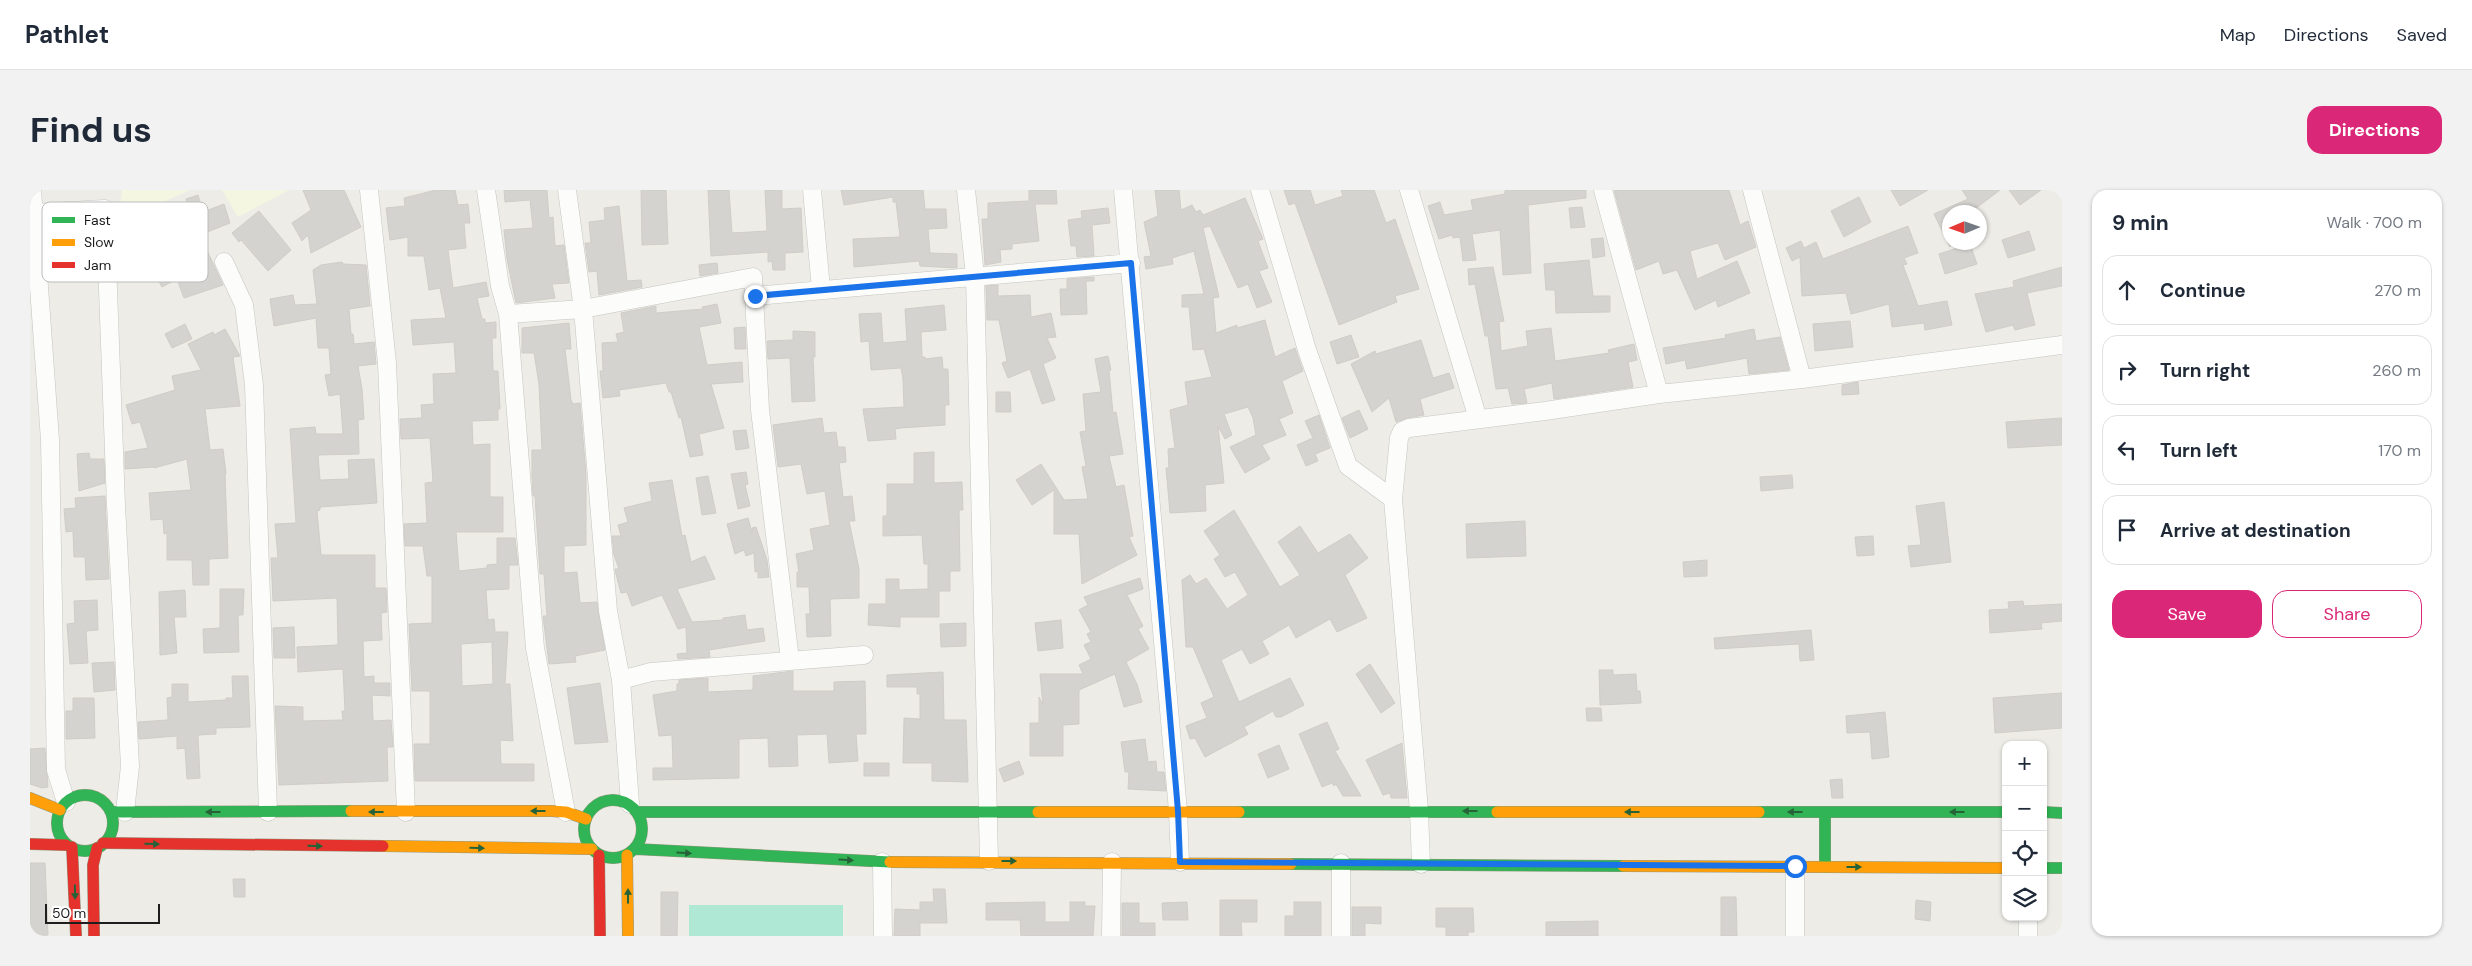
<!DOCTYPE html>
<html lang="en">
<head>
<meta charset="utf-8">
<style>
  body { margin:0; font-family:"DM Sans",sans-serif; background:#f2f2f3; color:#1f2937 }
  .controls { position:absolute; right:15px; bottom:15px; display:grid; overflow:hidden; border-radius:10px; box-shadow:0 1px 4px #0004 }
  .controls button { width:45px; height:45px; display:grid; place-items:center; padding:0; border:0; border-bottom:1px solid #e0e1e3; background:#fff; color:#1f2937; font:25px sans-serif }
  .compass { position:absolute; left:1912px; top:15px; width:45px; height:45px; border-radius:50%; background:#fff; box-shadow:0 1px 4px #0004; rotate:268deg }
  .scale { position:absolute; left:15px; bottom:12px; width:115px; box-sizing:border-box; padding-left:5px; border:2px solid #1e1e1e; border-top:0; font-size:14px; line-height:18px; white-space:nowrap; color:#1e1e1e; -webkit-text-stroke:4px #fff; paint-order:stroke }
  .stop { position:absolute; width:15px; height:15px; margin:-11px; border:4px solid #1a73e8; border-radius:50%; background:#fff }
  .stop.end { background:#1a73e8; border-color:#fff; box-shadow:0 1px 5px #0008 }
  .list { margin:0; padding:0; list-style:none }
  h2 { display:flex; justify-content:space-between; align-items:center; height:65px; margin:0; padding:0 20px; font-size:21px }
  h2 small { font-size:16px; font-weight:400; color:#747a83 }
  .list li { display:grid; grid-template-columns:32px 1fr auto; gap:15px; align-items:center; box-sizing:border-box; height:70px; margin:0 10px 10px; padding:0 10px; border:1px solid #e0e1e3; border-radius:15px }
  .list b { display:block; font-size:19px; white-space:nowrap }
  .list em { font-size:16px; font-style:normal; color:#747a83 }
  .actions { display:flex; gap:10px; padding:15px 20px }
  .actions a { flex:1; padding:11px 0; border:1px solid #db2777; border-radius:15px; text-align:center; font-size:18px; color:#db2777 }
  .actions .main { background:#db2777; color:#fff }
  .icon { flex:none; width:28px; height:28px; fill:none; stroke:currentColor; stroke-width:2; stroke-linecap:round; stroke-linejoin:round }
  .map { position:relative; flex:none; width:2032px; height:746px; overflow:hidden; border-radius:15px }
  header { display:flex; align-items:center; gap:30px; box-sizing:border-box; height:70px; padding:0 25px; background:#fff; border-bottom:1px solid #e0e1e3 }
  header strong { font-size:24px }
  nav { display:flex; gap:28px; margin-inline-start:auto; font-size:18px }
  .intro { display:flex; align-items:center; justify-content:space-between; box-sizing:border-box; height:120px; padding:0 30px }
  h1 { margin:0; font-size:35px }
  .button { padding:12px 22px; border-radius:15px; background:#db2777; color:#fff; font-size:18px; font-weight:700 }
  main { display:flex; gap:30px; padding:0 30px }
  aside { flex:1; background:#fff; border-radius:15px; box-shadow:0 1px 4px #0004 }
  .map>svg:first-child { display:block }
  .education { fill:#f5f6e1 }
  .pitch { fill:#afe8d4 }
  .building { fill:#d5d3cf; stroke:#d0cdc7; fill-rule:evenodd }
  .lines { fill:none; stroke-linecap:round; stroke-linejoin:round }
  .street-casing { stroke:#c5c5c2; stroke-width:19 }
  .fast-casing { stroke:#93977e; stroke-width:12 }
  .slow-casing { stroke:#93977e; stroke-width:12 }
  .jam-casing { stroke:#93977e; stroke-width:12 }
  .street { stroke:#fcfcfb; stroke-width:18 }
  .fast { stroke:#30b455; stroke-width:11 }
  .slow { stroke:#ff9f0a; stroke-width:11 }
  .jam { stroke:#e5322d; stroke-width:11 }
  .oneway { fill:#266237 }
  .route { stroke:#1a73e8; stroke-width:6 }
  .key { fill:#fff; stroke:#bcbcbc; stroke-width:1 }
  .key-label { font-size:14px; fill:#1e1e1e }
</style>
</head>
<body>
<header>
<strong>Pathlet</strong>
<nav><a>Map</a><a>Directions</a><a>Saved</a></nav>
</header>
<div class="intro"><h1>Find us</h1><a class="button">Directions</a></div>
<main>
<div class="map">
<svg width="2032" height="746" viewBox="0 0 2032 746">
  <rect width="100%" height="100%" fill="#edece6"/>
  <path class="education" d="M92,0H160L89,32Z
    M192,0H259L208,27Z"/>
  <path class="pitch" d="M659,715H813V746H659Z"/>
  <path class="building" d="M273,0H314L331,37L281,63L278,45L272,51L262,33L281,20Z
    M406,0H425L428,15L438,14L440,33H434L436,58L418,60L423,98L456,92L459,106L447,108L452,129H455V133L466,132V148H462L463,181H468L470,219H468V230L442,231L443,255L460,254V307H473V342H426L429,381L457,378V375L467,374V348H485L488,375H479V399L456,400L458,430L464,429L465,442H478L475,494H480L483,551L470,550L471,574H504V591H385L384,554H400V501H382L379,434L402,433V386H397L393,356H375L374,334L397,333L395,293L403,292L400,248L371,249L370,229L392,228L391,215L404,214L403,184L426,183L424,152L383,155L381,130L416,128L410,98L399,100L394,66H378V47L360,50L356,18L375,16L374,8ZM462,452L463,494L432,496L431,454Z
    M474,0H517L519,28L523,27L525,56L534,55L539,93L522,94L525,108L486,113L477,69L474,40L503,38L500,10L475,12Z
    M611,0H636L638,54L612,55Z
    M678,0H699L702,43L737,41L735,0H752V19L771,18L773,62L755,63V80H743L742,71L738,72V62L681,66Z
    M811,0H893L895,19H916L917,38L898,39L900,63L927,64V78L890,76L889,71L824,77L823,49L870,47L866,12H863V7L814,15Z
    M999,0H1026L1027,14H1005L1009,51L982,54V59L970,60L971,72L955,75L952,29H958V13L999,11Z
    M1125,0H1149L1151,20L1162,15L1166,22L1170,20L1173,25L1215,8L1233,49L1228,51L1238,78L1229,81L1242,112L1227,118L1218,94L1208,98L1180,36L1173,38L1189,107L1183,108L1186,143L1207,135V138L1235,130L1245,167L1265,158L1273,181L1252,191L1263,223L1249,229L1256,245L1232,255L1240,269L1215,283L1200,257L1226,245L1223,228L1218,217L1194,224L1202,245L1195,249L1188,236L1194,293L1175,295L1176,321L1140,323L1136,278H1139L1138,259L1145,258L1140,220L1158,215L1155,192L1182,187L1174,159L1163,160L1159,117H1152V105L1174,104L1164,61L1142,68L1143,74L1116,79L1114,67L1121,66L1114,32L1128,26Z
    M1254,0H1280L1285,15L1313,6L1311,0H1344L1356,33L1365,29L1389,99L1365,106L1367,112L1309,135L1265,13L1259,15Z
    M1475,0H1556V8L1498,15L1501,83L1473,85L1470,40L1442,44L1446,70L1433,71L1430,47L1423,48L1422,45L1409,49L1398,16L1410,12L1414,25L1443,20L1441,10L1475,4Z
    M1584,0H1699L1710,35L1718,31L1726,57L1695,70L1688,53L1660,61L1667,89L1707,71L1720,103L1688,117L1686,110L1665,120L1647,80L1633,84L1629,71L1606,80Z
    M1861,0H1898L1870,16Z
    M1932,0H1970L1941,22H1920V57L1904,24L1938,9Z
    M1979,0H2011L1990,15Z
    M168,5L173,22L194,14L200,33L170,45L193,95L154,108L147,89L132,97L126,86L142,78L120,33L157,14L156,9Z
    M1829,7L1841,32L1814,47L1801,21Z
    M589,16L597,91L611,90L612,97L569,105L567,81L559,82L555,53H561L559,32L575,30L574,18Z
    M1552,17L1555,37L1541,38L1539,18Z
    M1078,18L1080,33L1062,35L1064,66L1047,67L1046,56H1041L1038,30L1052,28L1051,21Z
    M229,21L261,60L238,81L211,50L209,52L202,43Z
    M1878,36L1888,63L1874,68L1877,74L1873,75L1888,116L1917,111L1922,135L1895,140L1894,133L1862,137L1859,114L1821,124L1816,103L1772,106L1770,67L1762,71L1756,58L1771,51L1774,58L1786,52L1793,69Z
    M1999,41L2005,60L1978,68L1972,50Z
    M1573,48L1575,66L1563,68L1561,49Z
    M1940,54L1947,74L1915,84L1909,64Z
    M1559,70L1563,106H1580V122L1526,123L1525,100H1516L1514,74Z
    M312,72L313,74L336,75L340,116L319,119L321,144H323L324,154L344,152L346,174L328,176L332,199L334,229L328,230L329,264L288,265L290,290L319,289L318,270L344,269L347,313L290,317V320L287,321L291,365H345V398H356L357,422L351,423L352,450L333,451L334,487L344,486V493H360V506L342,505L343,531L361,530L363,557H357L358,591L249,595L245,516L273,517V531L313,530L312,521H315L313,479L268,482L267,457L308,455L307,408L243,411L241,368H248L245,334L266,333L260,239L285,237L286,244H313L310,204L299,206L295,185L301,184L299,158H288L286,128L244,136L240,109L263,105L265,115L287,114L283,80L291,75Z
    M687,73L688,83L670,86L669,75Z
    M1463,77L1474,131L1469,132L1471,161L1498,156L1496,141L1521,138L1525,171L1579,163L1578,160L1604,154L1607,170L1598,172L1603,197L1524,209L1522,193L1494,199L1497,213L1482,214L1478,198L1466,199L1458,146H1455L1445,94L1439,95L1438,79Z
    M2032,77V96L1997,103L2005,135L1985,140L1983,135L1956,142L1945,104L1984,97L1983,91Z
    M1064,87V91H1056L1057,124L1031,125L1030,99H1037V89Z
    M968,95V106L1000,105L1001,127L1021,123L1026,147L1017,148L1026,168L1013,174L1025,210L1012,214L1000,179L978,188L972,173L977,171L969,130H957L956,96Z
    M687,114L691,133L669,137L677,175L712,172L713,192L681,194L694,238L669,244L673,265L660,267L651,227L649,228L641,202H639L636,193L589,200L590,206L573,208L570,181H573L572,153L588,152L586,144L594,142L591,123L626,116V123L673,119L672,117Z
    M914,115L916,140L891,142L892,167H895V169L912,167L913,179H918L919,215H915V235L871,238L865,239L866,249L838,251L833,219L874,217L873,189L871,178L841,180L839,151L831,152L829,124L851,123L853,153L877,151L875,119Z
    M1820,131L1823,157L1785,161L1783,134Z
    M539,133L541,159H535L541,210L543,214L550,213L556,285V355L534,356V383L547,382L550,413L567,412L575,460L545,466L546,472L519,474L513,426H517L514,384H510L505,306H503L502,287V260H512L509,194L504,163H492V138Z
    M155,134L162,149L142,158L135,144Z
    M715,137L716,159H705L704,138Z
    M195,139L210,166L203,167L210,216L175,219L180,260L193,259L196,284H195L198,368L179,369V395H163L162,370H137V343L134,344L133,329L121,330L119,303L161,300L157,269L124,278V277L95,279V262L118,258L110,232L102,234L96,215L145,200L142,186L171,180L158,154L183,142L184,145Z
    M1724,139L1726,151L1750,147L1759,180L1719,184L1717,168L1657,179L1655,170L1636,174L1633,158L1696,148L1695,145Z
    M763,141L785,142V167H783L785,211L762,212L760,168L738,169L737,151L763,150Z
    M1321,145L1329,167L1307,174L1300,152Z
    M1391,150L1403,188L1419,183L1424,198L1390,209L1394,225L1377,228L1366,232L1359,208L1342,222L1321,174L1345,161L1346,164Z
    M1078,166L1081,180L1079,181L1083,223L1086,222L1093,264L1079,266L1086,297L1094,295L1103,346L1099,347L1107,365L1052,394L1049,344H1024V300L1002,315L986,290L1011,274L1034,310L1058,309L1052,277L1056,276L1050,242L1056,241L1053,204L1071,202L1065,169Z
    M1828,192L1829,204L1812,205V195Z
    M966,202H980L981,222H966Z
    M1329,220L1338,239L1320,248L1312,228Z
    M1289,225L1300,258L1285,264L1288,271L1276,276L1267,255L1283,248L1275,231Z
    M792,228L794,243L806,242L808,257H815L816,272L809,273L813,307L822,306L825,331H819L829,379V408L800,409L801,446L777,447L776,424H780L779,397H767V382H769L766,364L784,360L780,339L800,335L795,301L777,304L771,274L748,277L743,235Z
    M2032,228V255L1978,258L1976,232Z
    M716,240L719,258L706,260L703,241Z
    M904,262V293L932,292L933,320H929L930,381H920V401H909V427H870V437L838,435L839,414H856V389H869V400L898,399V374H894L892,345L853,346V326H857V294H884V263Z
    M59,263L60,269H74L75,293L49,301L47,264Z
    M716,282L718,294L715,295L720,316L708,319L701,284Z
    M1762,285L1763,298L1731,301L1730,287Z
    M678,286L686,323L672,325L666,288Z
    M642,290L652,346L655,345L661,372L675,366L685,389L647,399L662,432L693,430V428L715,425L717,440L733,438L735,451L679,460L680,467L648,469L647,464L657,463L656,437L648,439L632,405L602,416L597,402L591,403L586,384L585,379H589L584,365L582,346H591L588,335L598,332L594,318L622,311L619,293Z
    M75,306L79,389L56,390L55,367H44L43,341L36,342L34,319L46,318L45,308Z
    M1914,312L1921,372L1881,377L1878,356L1891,355L1886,316Z
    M1204,320L1250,397L1270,385L1248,352L1270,336L1288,363L1320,344L1338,368L1315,385L1337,428L1307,442L1300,429L1266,448L1259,435L1232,451L1239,464L1220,474L1212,459L1191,470L1209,512L1260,488L1274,515L1251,527H1246L1243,521L1214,537L1218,544L1175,567L1165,548L1160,549L1156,536L1177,528L1171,513L1184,507L1163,457H1156L1152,390L1160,385L1166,394L1176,388L1197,419L1218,405L1205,382L1195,387L1184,369L1190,365L1174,341Z
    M718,328L722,343V338L726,337L737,370L739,387L728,388V381L725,382L724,363L716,366L714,360L705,364L697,334Z
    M1495,331L1496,366L1437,368L1436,334Z
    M1843,346L1844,365L1827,366L1825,347Z
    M1677,370V386L1654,387L1653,372Z
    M1110,388L1113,399L1097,405L1113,436L1108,439L1119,459L1096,472L1107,494L1112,512L1094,517L1085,484L1049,500V534L1033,535V566H1000V533H1009V507L1013,515L1010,484H1053L1049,475L1061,469L1054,455L1061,452L1057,444L1061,442L1049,420L1058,415L1054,407Z
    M190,399H214L213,425H208L209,462L174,463L173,439L190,438Z
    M155,400L156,427H144L147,463L130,465L129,402Z
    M67,410L68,440L56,441L58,473L40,474L37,434L45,433L44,411Z
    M1993,411L1994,416L2032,414V431L2011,433L2012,439L1960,443L1959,420L1979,419L1978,412Z
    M1031,430L1033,458L1008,461L1005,433Z
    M936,433V456L911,457L910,434Z
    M264,437L265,468H244L243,438Z
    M1781,440L1784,470L1770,471L1769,454L1685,459L1684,448Z
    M84,472L85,500L64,502L62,473Z
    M1340,474L1365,513L1351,523L1326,484Z
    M1569,480H1583V485L1606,484L1607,501H1610L1611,513L1570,515Z
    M763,481V501H804V492L835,491L836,544H826L828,571L799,573L797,544L767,545L768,576L739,577L738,548L709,549V588L623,590V578H643L642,545L629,546L623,505L647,501V494H649V490L678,488V502L723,500V486Z
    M913,482L914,530H936L938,592L902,591V573H873L874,528L890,529V504H887V497H857V485Z
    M202,486H218L220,537L186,538V544L168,545L170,588L157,589L155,558L147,559V546L109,549L108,532L138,530L137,508L142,507V494H158V512L196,510V508H203Z
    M570,493L578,552L545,554L537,498Z
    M2032,503V538L1965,543L1963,508Z
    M43,508H64L65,548L36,549V521H43Z
    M1556,518H1571L1572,531H1557Z
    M1855,522L1859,567L1842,569L1840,542L1817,543L1816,526Z
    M1297,532L1309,559L1305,561L1331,606H1313L1306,594L1304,596L1302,593L1292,597L1269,544Z
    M1115,549L1118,572L1126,571L1127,582H1134L1136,601L1098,599L1099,582H1095L1091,552Z
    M1372,553L1377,608H1361L1360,603L1353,605L1336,570Z
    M1249,555L1259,579L1238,588L1228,564Z
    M15,558L18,597L12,598L0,594V559Z
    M989,571L994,584L974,592L969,579Z
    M834,573H859V586H834Z
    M1812,589L1813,608H1802L1800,590Z
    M0,673H15L18,745L2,746L0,733Z
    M203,689H215V707H204Z
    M903,699H915L917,733H890V746H864L865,719L890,720V712H904Z
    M631,702H648L647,746H631Z
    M1691,707H1706L1707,746H1691Z
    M1190,710H1227V732H1211L1212,746H1190Z
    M1886,710L1901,712L1900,731L1885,729Z
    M1015,712V732H1040V712H1055V716H1065L1063,746H991L990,730H956V713Z
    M1157,712L1158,730H1133L1132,713Z
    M1264,712H1291V746H1255V726H1264Z
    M1092,713H1109V733H1125V746H1092Z
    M1322,717H1351V734L1335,733V746H1322Z
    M1406,718H1443L1444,742H1438V746H1416V737H1406Z
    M1568,731V746H1516V732Z"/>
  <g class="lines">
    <g class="street-casing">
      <path id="street" d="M2,0L20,250L26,580L36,612
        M339,0L357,173L376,622
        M456,0L470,96L478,124L505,458L536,622
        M537,0L553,119L578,421L591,490L600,614
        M782,0L791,99
        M936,0L945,86L959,671
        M1093,0L1148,621L1150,672
        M1230,0L1277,160L1318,276L1363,309
        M1379,0L1448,229
        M1573,0L1629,204
        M1722,0L1772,189
        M3,23L75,19L86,315L100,576L95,622
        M194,72L214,115L224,195L238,622
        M725,106L1101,73
        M478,124L553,119L723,87L730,220L760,470
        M591,490L621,482L834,465
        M852,672L853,746
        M1311,673V746
        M1391,674L1389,621L1363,309L1369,248L1372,241L1379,238L1515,221L1629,204L1772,189L2032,155
        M1765,676V746
        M1081,746L1082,672
        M1998,746V727"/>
    </g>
    <g class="fast-casing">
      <path id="fast" d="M27 633a28 28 0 1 1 56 0a28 28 0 1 1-56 0Z
        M554 639a29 29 0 1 1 58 0a29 29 0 1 1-58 0Z
        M81,622L321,621
        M607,622H1008
        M1209,622H1467
        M1729,622H1976
        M1795,622V677
        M2013,622L2032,623
        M605,659L860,672
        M1261,674L1593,676
        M2013,678H2032"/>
    </g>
    <g class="slow-casing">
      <path id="slow" d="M0,608L30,620
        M321,621H521L536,622L556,629
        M1008,622H1209
        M1467,622H1729
        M353,656L562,659
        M597,665L598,746
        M860,672L1261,674
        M1593,676L1976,678"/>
    </g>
    <g class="jam-casing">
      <path id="jam" d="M73,653L353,656
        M0,654L36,655
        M42,657L46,746
        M569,665L570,746
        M64,746L63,675L67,658"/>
    </g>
    <use href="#street" class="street"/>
    <use href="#fast" class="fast"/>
    <use href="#slow" class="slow"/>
    <use href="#jam" class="jam"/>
  </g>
  <defs><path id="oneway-solid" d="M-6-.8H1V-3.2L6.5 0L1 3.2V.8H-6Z" transform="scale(1.25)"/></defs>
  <g class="oneway">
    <use href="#oneway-solid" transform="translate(508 621) rotate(180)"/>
    <use href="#oneway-solid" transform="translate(1440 621) rotate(-180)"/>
    <use href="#oneway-solid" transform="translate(183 622) rotate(-180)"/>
    <use href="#oneway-solid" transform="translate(346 622) rotate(180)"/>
    <use href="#oneway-solid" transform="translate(1602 622) rotate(-180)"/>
    <use href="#oneway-solid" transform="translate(1765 622) rotate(-180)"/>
    <use href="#oneway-solid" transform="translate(1927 622) rotate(-180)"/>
    <use href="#oneway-solid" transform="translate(122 654) rotate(1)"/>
    <use href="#oneway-solid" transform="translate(285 656) rotate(1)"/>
    <use href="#oneway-solid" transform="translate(447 658) rotate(1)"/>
    <use href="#oneway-solid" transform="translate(654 663) rotate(3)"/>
    <use href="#oneway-solid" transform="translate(816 670) rotate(3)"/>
    <use href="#oneway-solid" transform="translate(979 671)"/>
    <use href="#oneway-solid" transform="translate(1824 677)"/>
    <use href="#oneway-solid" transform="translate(45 702) rotate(89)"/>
    <use href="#oneway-solid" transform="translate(598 706) rotate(-90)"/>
  </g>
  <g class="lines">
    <path class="route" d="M725,106L1101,73L1148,621L1150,672L1765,676"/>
  </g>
  <rect x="12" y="12" width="166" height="80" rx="8" class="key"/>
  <rect x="22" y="27" width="23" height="6" fill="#30b455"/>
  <rect x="22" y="49" width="23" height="7" fill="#ff9f0a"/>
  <rect x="22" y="72" width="23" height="6" fill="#e5322d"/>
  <g class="key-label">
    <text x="54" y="35">Fast</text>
    <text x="54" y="57">Slow</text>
    <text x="54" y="80">Jam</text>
  </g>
</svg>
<div class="controls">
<button>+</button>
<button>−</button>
<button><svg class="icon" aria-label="locate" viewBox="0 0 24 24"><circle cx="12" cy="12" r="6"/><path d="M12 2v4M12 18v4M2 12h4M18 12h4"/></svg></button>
<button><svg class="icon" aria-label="layers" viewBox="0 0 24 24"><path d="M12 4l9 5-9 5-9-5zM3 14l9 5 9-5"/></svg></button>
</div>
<svg class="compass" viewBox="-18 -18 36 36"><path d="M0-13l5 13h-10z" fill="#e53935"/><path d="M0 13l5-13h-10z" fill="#747a83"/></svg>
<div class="scale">50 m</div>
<div class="stop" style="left:1765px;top:676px"></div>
<div class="stop end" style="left:725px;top:106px"></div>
</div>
<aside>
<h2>9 min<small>Walk · 700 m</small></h2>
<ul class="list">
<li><svg class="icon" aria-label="ahead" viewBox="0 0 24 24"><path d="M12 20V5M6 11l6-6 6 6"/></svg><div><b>Continue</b></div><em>270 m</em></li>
<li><svg class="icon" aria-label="right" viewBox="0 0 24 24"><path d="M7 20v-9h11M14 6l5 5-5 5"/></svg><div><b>Turn right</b></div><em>260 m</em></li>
<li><svg class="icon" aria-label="left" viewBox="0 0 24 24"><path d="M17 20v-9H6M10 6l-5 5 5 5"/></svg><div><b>Turn left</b></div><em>170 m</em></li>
<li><svg class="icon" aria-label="arrive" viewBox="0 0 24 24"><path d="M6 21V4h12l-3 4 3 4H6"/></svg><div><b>Arrive at destination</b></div></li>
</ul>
<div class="actions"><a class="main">Save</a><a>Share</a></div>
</aside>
</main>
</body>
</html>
